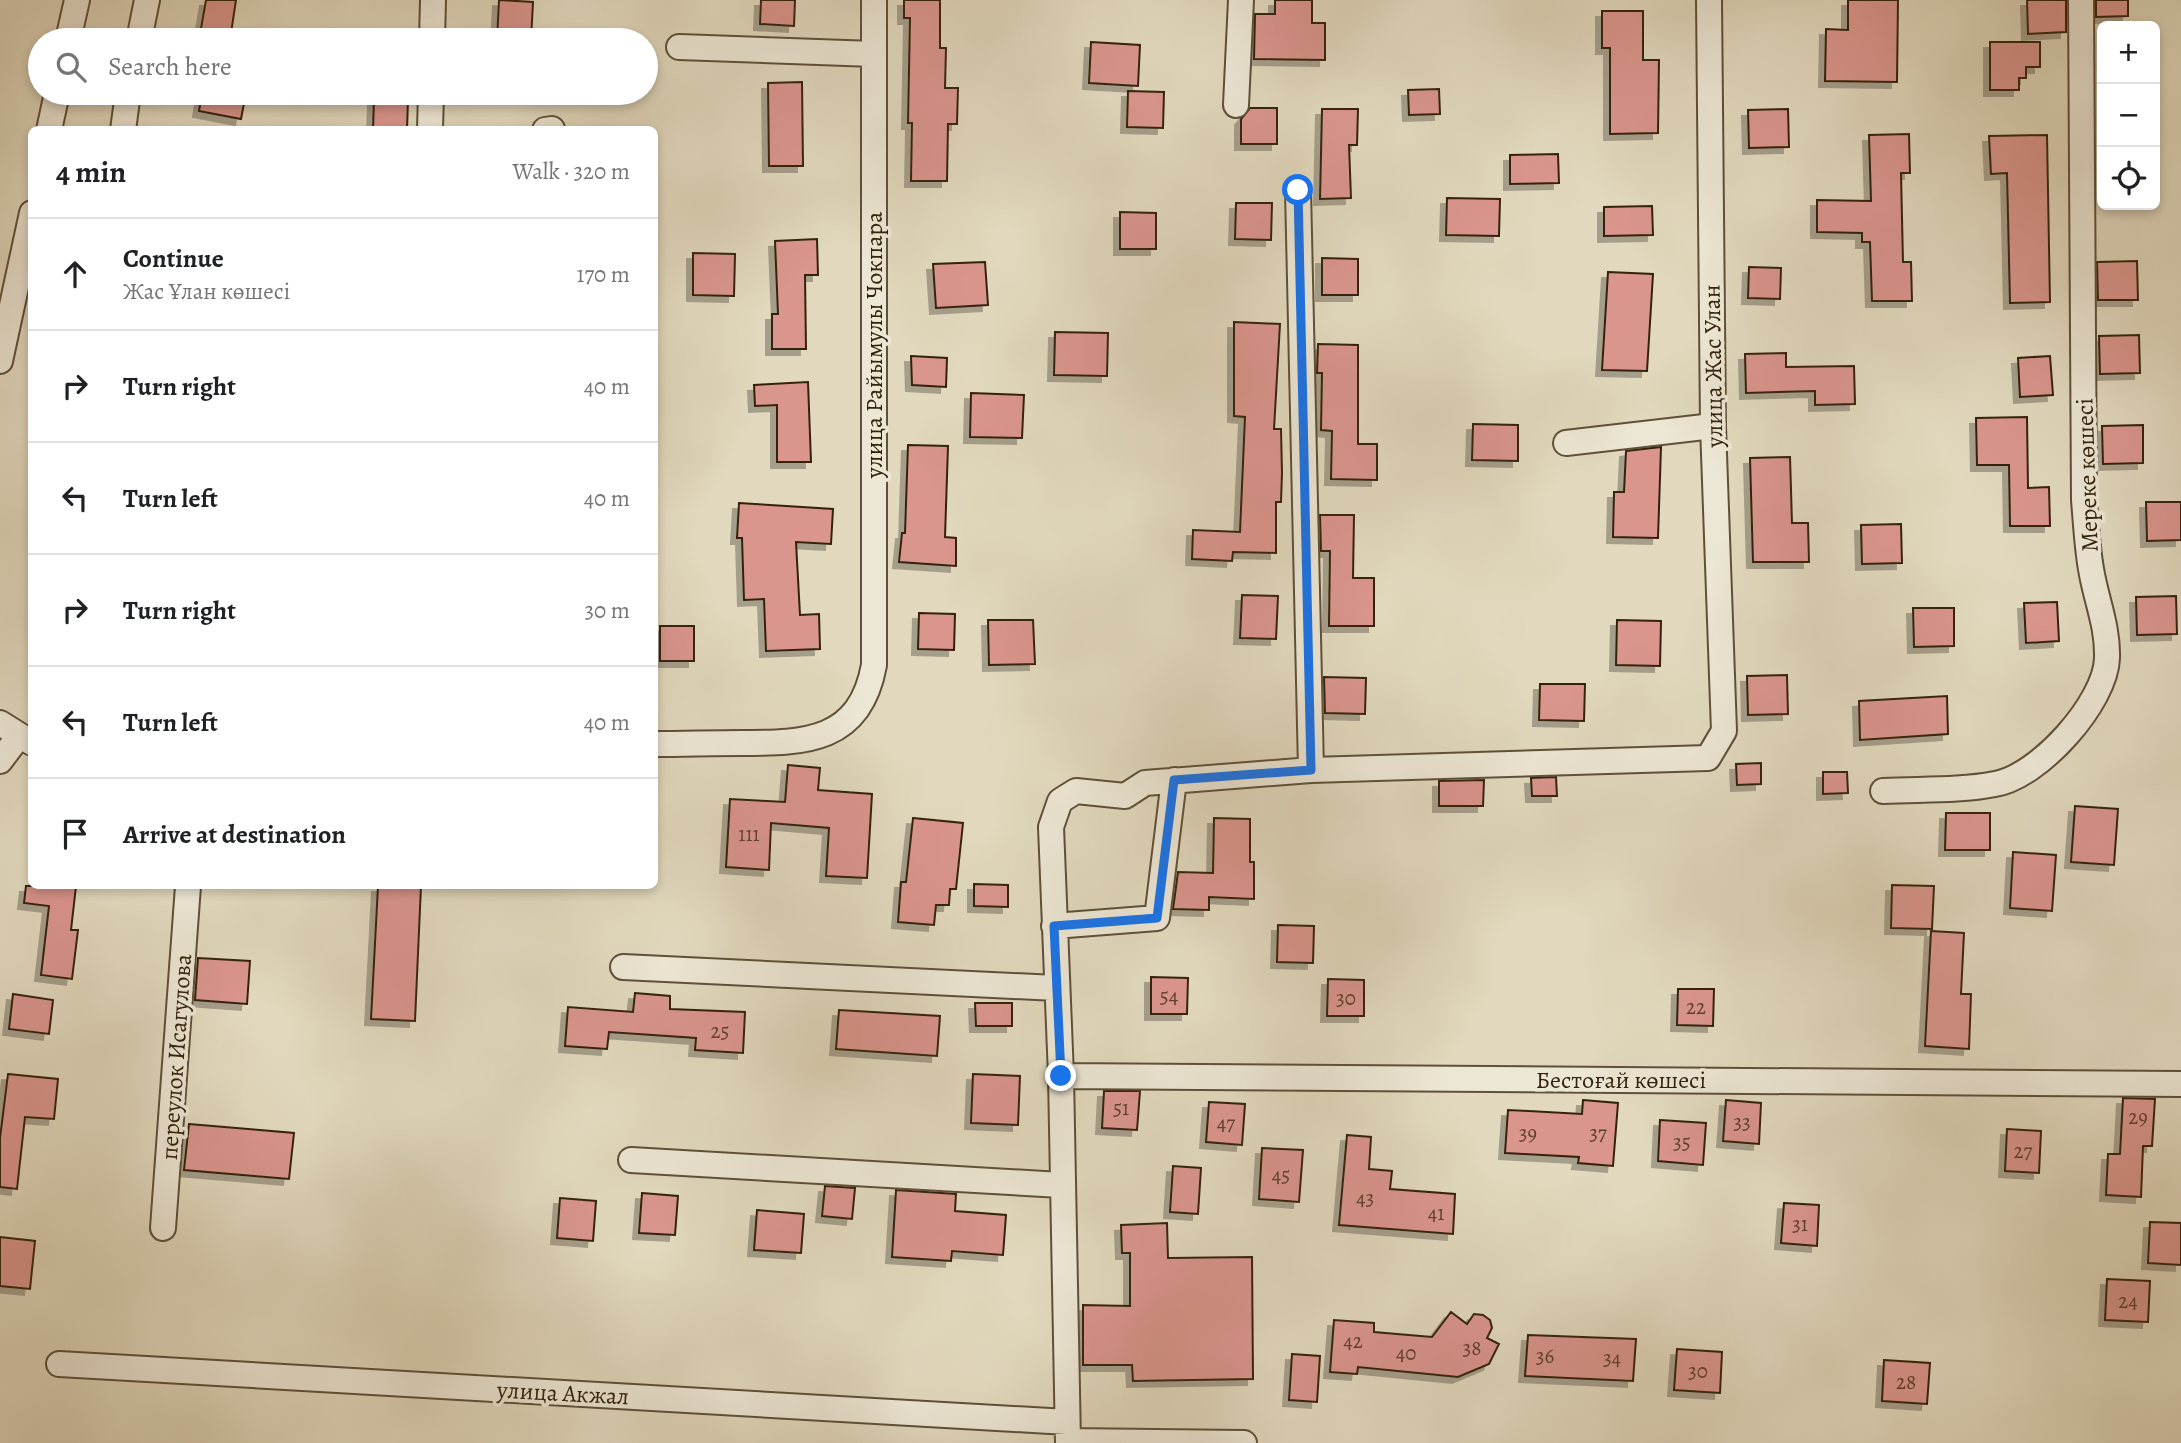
<!DOCTYPE html>
<html lang="en">
<head>
<meta charset="utf-8">
<style>
  body { margin:0; font-family:Alegreya,serif; background:#f2f2f2; color:#202124 }
  .controls { position:absolute; right:21px; top:21px; display:grid; overflow:hidden; border-radius:10px; box-shadow:0 4px 10px #0003 }
  .controls button { width:63px; height:63px; display:grid; place-items:center; padding:0; border:0; border-bottom:2px solid #e0e0e0; background:#fff; color:#202124; font:35px sans-serif }
  .stop { position:absolute; width:21px; height:21px; margin:-16px; border:5px solid #1a73e8; border-radius:50%; background:#fff }
  .stop.end { background:#1a73e8; border-color:#fff; box-shadow:0 2px 7px #0008 }
  .list { margin:0; padding:0; list-style:none }
  h2 { display:flex; justify-content:space-between; align-items:center; height:91px; margin:0; padding:0 28px; font-size:30px }
  h2 small { font-size:23px; font-weight:400; color:#757577 }
  .list li { display:grid; grid-template-columns:46px 1fr auto; gap:21px; align-items:center; box-sizing:border-box; height:112px; padding:0 28px; border-top:2px solid #e0e0e0 }
  .list b { display:block; font-size:26px; white-space:nowrap }
  .list p { margin:0; font-size:23px; white-space:nowrap; color:#757577 }
  .list em { font-size:23px; font-style:normal; color:#757577 }
  .icon { flex:none; width:38px; height:38px; fill:none; stroke:currentColor; stroke-width:2; stroke-linecap:round; stroke-linejoin:round }
  .map { position:relative; flex:none; width:2181px; height:1443px; overflow:hidden }
  .search { position:absolute; background:#fff; box-shadow:0 4px 10px #0003; left:28px; top:28px; width:630px; height:77px; display:flex; align-items:center; gap:18px; box-sizing:border-box; padding:0 24px; border-radius:38px; color:#757577; font-size:26px }
  .panel { position:absolute; background:#fff; box-shadow:0 4px 10px #0003; left:28px; top:126px; width:630px; height:763px; border-radius:10px }
  .map>svg:first-child { display:block }
  .building { fill:#da958d; stroke:#34230c; stroke-width:2; filter:url(#shadow) }
  .lines { fill:none; stroke-linecap:round; stroke-linejoin:round }
  .minor-casing { stroke:#5f5038; stroke-width:28 }
  .minor { stroke:#ece6d4; stroke-width:24 }
  .route { stroke:#1a73e8; stroke-width:9 }
  .labels { text-anchor:middle; dominant-baseline:central; stroke-width:7; stroke-linejoin:round; paint-order:stroke }
  .number-label { font-size:21px; fill:#5e402c }
  .street-label { font-size:24px; fill:#34230c; stroke:#ece6d4 }
</style>
</head>
<body>
<div class="map">
<svg width="2181" height="1443" viewBox="0 0 2181 1443">
  <defs>
    <filter id="shadow"><feDropShadow dx="-6" dy="6" stdDeviation="0" flood-color="#0004"/></filter>
  </defs>
  <rect width="100%" height="100%" fill="#e1d8bd"/>
  <filter id="stains"><feTurbulence type="fractalNoise" baseFrequency=".00286" numOctaves="4"/><feColorMatrix values="0 0 0 0 .2 0 0 0 0 .09 0 0 0 0 .02 0 0 0 .5 -.17"/></filter>
  <radialGradient id="worn" r=".72"><stop offset=".6" stop-color="#630" stop-opacity="0"/><stop offset="1" stop-color="#630" stop-opacity=".3"/></radialGradient>
  <path class="building" d="M206,0H236L230,40H199Z
    M499,0L533,2L531,40H497Z
    M761,0H795L794,26L760,24Z
    M904,0H940V48H946L945,88H958L957,124H948L947,181H911L912,123H908L910,18H904Z
    M1275,0H1312V23H1325V60L1254,59L1255,14H1275Z
    M1848,0H1898L1897,82L1825,81L1826,29L1848,30Z
    M2027,0H2066V32L2028,34Z
    M2096,0H2128V16L2096,17Z
    M1602,11H1643V60H1659L1658,133L1610,134V48H1602Z
    M1091,42L1140,45L1138,86L1089,83Z
    M1990,42H2040V67H2026V78H2019V90H1990Z
    M802,82L803,166H769L768,83Z
    M1439,89L1440,114L1409,115L1408,90Z
    M1128,91L1164,92L1163,128L1127,127Z
    M202,93H246L241,119L199,111Z
    M374,98L408,99L407,130H373Z
    M1250,108H1277V144H1241V119Z
    M1322,109H1358L1357,145H1349L1351,198L1320,199Z
    M1788,109L1789,147L1749,148L1748,110Z
    M1909,134L1910,173H1901L1903,262H1911L1912,301H1872L1870,242H1862V233L1817,232V200L1871,201L1869,135Z
    M2047,135L2050,302L2010,303L2007,173L1991,174L1989,136Z
    M1558,154L1559,183L1510,184V155Z
    M1447,198L1500,199L1499,236L1446,235Z
    M1236,203H1272L1271,240L1235,239Z
    M1652,206L1653,235L1604,236V207Z
    M1120,212L1156,213V249H1120Z
    M817,239L818,275H805L806,349H772V314H778L775,241Z
    M693,253L735,254L734,296L693,295Z
    M1322,258L1358,259V295H1322Z
    M2137,261L2138,300H2098L2097,262Z
    M985,262L988,305L936,308L933,264Z
    M1749,267L1781,268L1780,299L1748,298Z
    M1608,272L1653,274L1647,371L1602,370Z
    M1234,322L1280,324L1274,429H1281L1282,473L1281,502H1276V553L1233,552L1232,561L1192,559L1193,530L1240,532L1245,417L1234,416Z
    M1055,332L1108,333L1107,376L1054,375Z
    M2139,335L2140,373L2100,374L2099,336Z
    M1318,344L1358,345V444H1377V480L1331,479L1332,431L1321,430L1322,373H1317Z
    M1786,353V367L1854,366L1855,404L1815,405V391L1746,393L1745,354Z
    M911,356L947,358L946,387L912,385Z
    M2050,356L2053,395L2020,397L2018,358Z
    M808,382L811,462H777V405L755,406L754,385Z
    M971,393L1024,395L1022,438L970,437Z
    M2027,417L2028,488L2049,487L2050,526H2010L2009,465H1977L1976,418Z
    M1473,424L1518,425V461L1472,460Z
    M2143,425V463L2103,464L2102,426Z
    M908,445L948,446L945,537L956,538V566L899,562L902,533H905Z
    M1661,447L1658,538L1613,537L1614,492H1624L1626,451Z
    M1790,457L1792,523H1808L1809,562H1753L1750,458Z
    M2146,502H2181V540L2147,541Z
    M739,503L833,509L831,544L796,542L800,615L819,614L820,649L766,651L764,599L744,600L742,538H737Z
    M1320,515H1354L1353,578H1374V626H1329L1330,551H1321Z
    M1901,524L1902,563L1862,564L1861,525Z
    M1242,595L1278,596L1276,639L1240,638Z
    M2176,596L2177,634L2137,635L2136,597Z
    M2057,602L2059,641L2026,643L2024,603Z
    M1913,608H1954V646L1914,647Z
    M919,613L955,614L954,650L918,649Z
    M988,620H1033L1035,664L989,665Z
    M1617,620L1661,621L1660,666L1616,665Z
    M660,626H694V661H660Z
    M1787,675L1788,714L1748,715L1747,676Z
    M1324,677L1366,678L1365,714L1325,713Z
    M1540,684H1585L1584,721L1539,720Z
    M1947,696L1948,734L1860,740L1859,701Z
    M1761,763V784L1737,785L1736,764Z
    M788,765L820,768L818,790L872,794L867,878L826,876L829,828L771,823L769,870L726,867L730,799L785,802Z
    M1823,772H1847L1848,793L1823,794Z
    M1556,777L1557,796H1532L1531,778Z
    M1484,780L1483,806H1439V781Z
    M2075,806L2118,809L2114,865L2071,862Z
    M1946,813H1990V850H1945Z
    M913,818L963,823L956,889H950L949,905H936L934,925L898,922L901,882H906Z
    M1214,818L1250,819V862H1254V899L1209,897V910L1173,909L1178,872L1213,873Z
    M2013,852L2056,855L2052,911L2010,908Z
    M974,884L1008,885V907L974,906Z
    M1892,885L1934,886L1932,929L1891,928Z
    M26,886H76L71,930H78L72,979L41,975L49,906L24,903Z
    M378,886H421L415,1021L371,1019Z
    M1278,925L1314,926L1313,963L1277,962Z
    M1931,931L1964,933L1961,994H1971L1969,1049L1925,1046Z
    M198,958L250,961L247,1004L195,1000Z
    M1151,977L1188,978L1187,1014H1151Z
    M1328,979L1364,980V1016H1327Z
    M1678,989H1714L1713,1026L1677,1025Z
    M635,993L670,996V1009L745,1012L743,1053L695,1050L696,1038L609,1032L607,1049L565,1046L568,1007L633,1012Z
    M13,994L53,1000L49,1034L9,1029Z
    M975,1003H1012V1026H976Z
    M839,1010L940,1016L937,1056L836,1049Z
    M8,1074L58,1079L54,1119L25,1117L17,1189L0,1187V1138Z
    M973,1074L1020,1076L1018,1125L971,1123Z
    M1104,1091H1140L1137,1130L1102,1128Z
    M2123,1098L2155,1099L2152,1146H2143L2141,1197L2106,1195L2108,1154H2120Z
    M1583,1100L1618,1103L1613,1166L1578,1163L1579,1157L1505,1153L1508,1110L1582,1114Z
    M1726,1100L1761,1103L1759,1144L1723,1141Z
    M1209,1102L1245,1104L1242,1145L1206,1142Z
    M1660,1120L1706,1123L1703,1165L1658,1161Z
    M189,1124L294,1133L289,1179L184,1170Z
    M2007,1129L2041,1131L2039,1173L2005,1171Z
    M1347,1135L1371,1137L1369,1169L1392,1171L1390,1189L1455,1194L1453,1234L1339,1225Z
    M1262,1148L1303,1150L1299,1202L1259,1199Z
    M1173,1166L1201,1168L1198,1214L1170,1212Z
    M825,1186L855,1188L852,1219L822,1216Z
    M896,1190L956,1194L955,1211L1006,1215L1003,1255L952,1251L951,1261L892,1257Z
    M642,1193L678,1196L675,1235L639,1233Z
    M560,1198L596,1201L593,1241L557,1238Z
    M1784,1203L1819,1205L1817,1246L1781,1243Z
    M757,1210L804,1214L801,1253L754,1250Z
    M2150,1222L2181,1223V1265L2148,1263Z
    M1167,1223L1168,1258L1252,1257L1253,1379L1133,1381L1132,1365H1083V1305L1130,1306V1253H1122L1121,1225Z
    M0,1237L35,1241L30,1289L0,1286Z
    M2107,1279L2150,1281L2148,1322L2105,1320Z
    M1451,1312L1467,1324L1474,1314L1483,1315L1490,1320L1492,1328L1487,1338L1499,1344L1489,1364L1458,1377L1358,1367L1357,1374L1330,1372L1334,1320L1374,1323V1332L1432,1337Z
    M1528,1335L1636,1339L1633,1381L1525,1376Z
    M1677,1349L1722,1352L1720,1393L1674,1390Z
    M1292,1354L1320,1356L1317,1402L1289,1400Z
    M1884,1360L1930,1363L1927,1404L1882,1401Z"/>
  <g class="lines">
    <g class="minor-casing">
      <path id="minor" d="M68,40L77,0
        M139,40L147,0
        M432,40L433,0
        M679,47L874,54
        M1236,105L1241,0
        M49,130L57,93
        M123,130L128,93
        M430,130L431,93
        M545,130L552,129
        M1298,190L1311,770
        M0,361L32,213
        M1566,443L1713,426
        M0,723L32,743
        M654,744C683,744 712,743 741,743C806,743 860,742 874,665V0
        M0,761L19,736
        M1883,791C1920,789 1959,791 1995,784C2039,777 2106,702 2107,658C2108,626 2096,600 2091,569C2087,546 2086,523 2084,500L2081,0
        M1054,926L1157,918L1174,780
        M623,967L1056,988
        M1061,1076L2181,1084
        M631,1160L1061,1185
        M163,1228L188,886
        M59,1364L1067,1422
        M1068,1441L1244,1443
        M1068,1443L1061,1076L1051,827L1060,801L1076,791L1125,796L1145,783L1311,770L1708,758L1724,731L1713,426L1709,0"/>
    </g>
    <use href="#minor" class="minor"/>
  </g>
  <g class="lines">
    <path class="route" d="M1061,1076L1054,926L1157,918L1174,780L1311,770L1298,190"/>
  </g>
  <g class="labels">
    <g class="number-label">
      <text x="749" y="834">111</text>
      <text x="1169" y="996">54</text>
      <text x="1346" y="998">30</text>
      <text x="1696" y="1007">22</text>
      <text x="720" y="1031">25</text>
      <text x="1121" y="1108">51</text>
      <text x="2138" y="1117">29</text>
      <text x="1742" y="1122">33</text>
      <text x="1226" y="1123">47</text>
      <text x="1528" y="1133">39</text>
      <text x="1598" y="1133">37</text>
      <text x="1682" y="1142">35</text>
      <text x="2023" y="1151">27</text>
      <text x="1281" y="1175">45</text>
      <text x="1365" y="1198">43</text>
      <text x="1436" y="1213">41</text>
      <text x="1800" y="1224">31</text>
      <text x="2128" y="1301">24</text>
      <text x="1353" y="1341">42</text>
      <text x="1472" y="1348">38</text>
      <text x="1406" y="1353">40</text>
      <text x="1545" y="1356">36</text>
      <text x="1612" y="1358">34</text>
      <text x="1698" y="1371">30</text>
      <text x="1906" y="1382">28</text>
    </g>
    <g class="street-label">
      <text transform="translate(874 345) rotate(-90)">улица Райымулы Чокпара</text>
      <text transform="translate(1713 366) rotate(-91)">улица Жас Улан</text>
      <text transform="translate(2087 475) rotate(-92)">Мереке көшесі</text>
      <text transform="translate(176 1057) rotate(-86)">переулок Исагулова</text>
      <text x="1621" y="1080">Бестоғай көшесі</text>
      <text transform="translate(563 1393) rotate(3)">улица Акжал</text>
    </g>
  </g>
  <rect width="100%" height="100%" filter="url(#stains)"/>
  <rect width="100%" height="100%" fill="url(#worn)"/>
</svg>
<div class="controls">
<button>+</button>
<button>−</button>
<button><svg class="icon" aria-label="locate" viewBox="0 0 24 24"><circle cx="12" cy="12" r="6"/><path d="M12 2v4M12 18v4M2 12h4M18 12h4"/></svg></button>
</div>
<div class="stop" style="left:1298px;top:190px"></div>
<div class="stop end" style="left:1061px;top:1076px"></div>
<div class="search"><svg class="icon" aria-label="search" viewBox="0 0 24 24"><circle cx="10" cy="10" r="6"/><path d="M15 15l6 6"/></svg>Search here</div>
<section class="panel">
<h2>4 min<small>Walk · 320 m</small></h2>
<ul class="list">
<li><svg class="icon" aria-label="ahead" viewBox="0 0 24 24"><path d="M12 20V5M6 11l6-6 6 6"/></svg><div><b>Continue</b><p>Жас Ұлан көшесі</p></div><em>170 m</em></li>
<li><svg class="icon" aria-label="right" viewBox="0 0 24 24"><path d="M7 20v-9h11M14 6l5 5-5 5"/></svg><div><b>Turn right</b></div><em>40 m</em></li>
<li><svg class="icon" aria-label="left" viewBox="0 0 24 24"><path d="M17 20v-9H6M10 6l-5 5 5 5"/></svg><div><b>Turn left</b></div><em>40 m</em></li>
<li><svg class="icon" aria-label="right" viewBox="0 0 24 24"><path d="M7 20v-9h11M14 6l5 5-5 5"/></svg><div><b>Turn right</b></div><em>30 m</em></li>
<li><svg class="icon" aria-label="left" viewBox="0 0 24 24"><path d="M17 20v-9H6M10 6l-5 5 5 5"/></svg><div><b>Turn left</b></div><em>40 m</em></li>
<li><svg class="icon" aria-label="arrive" viewBox="0 0 24 24"><path d="M6 21V4h12l-3 4 3 4H6"/></svg><div><b>Arrive at destination</b></div></li>
</ul>
</section>
</div>
</body>
</html>
